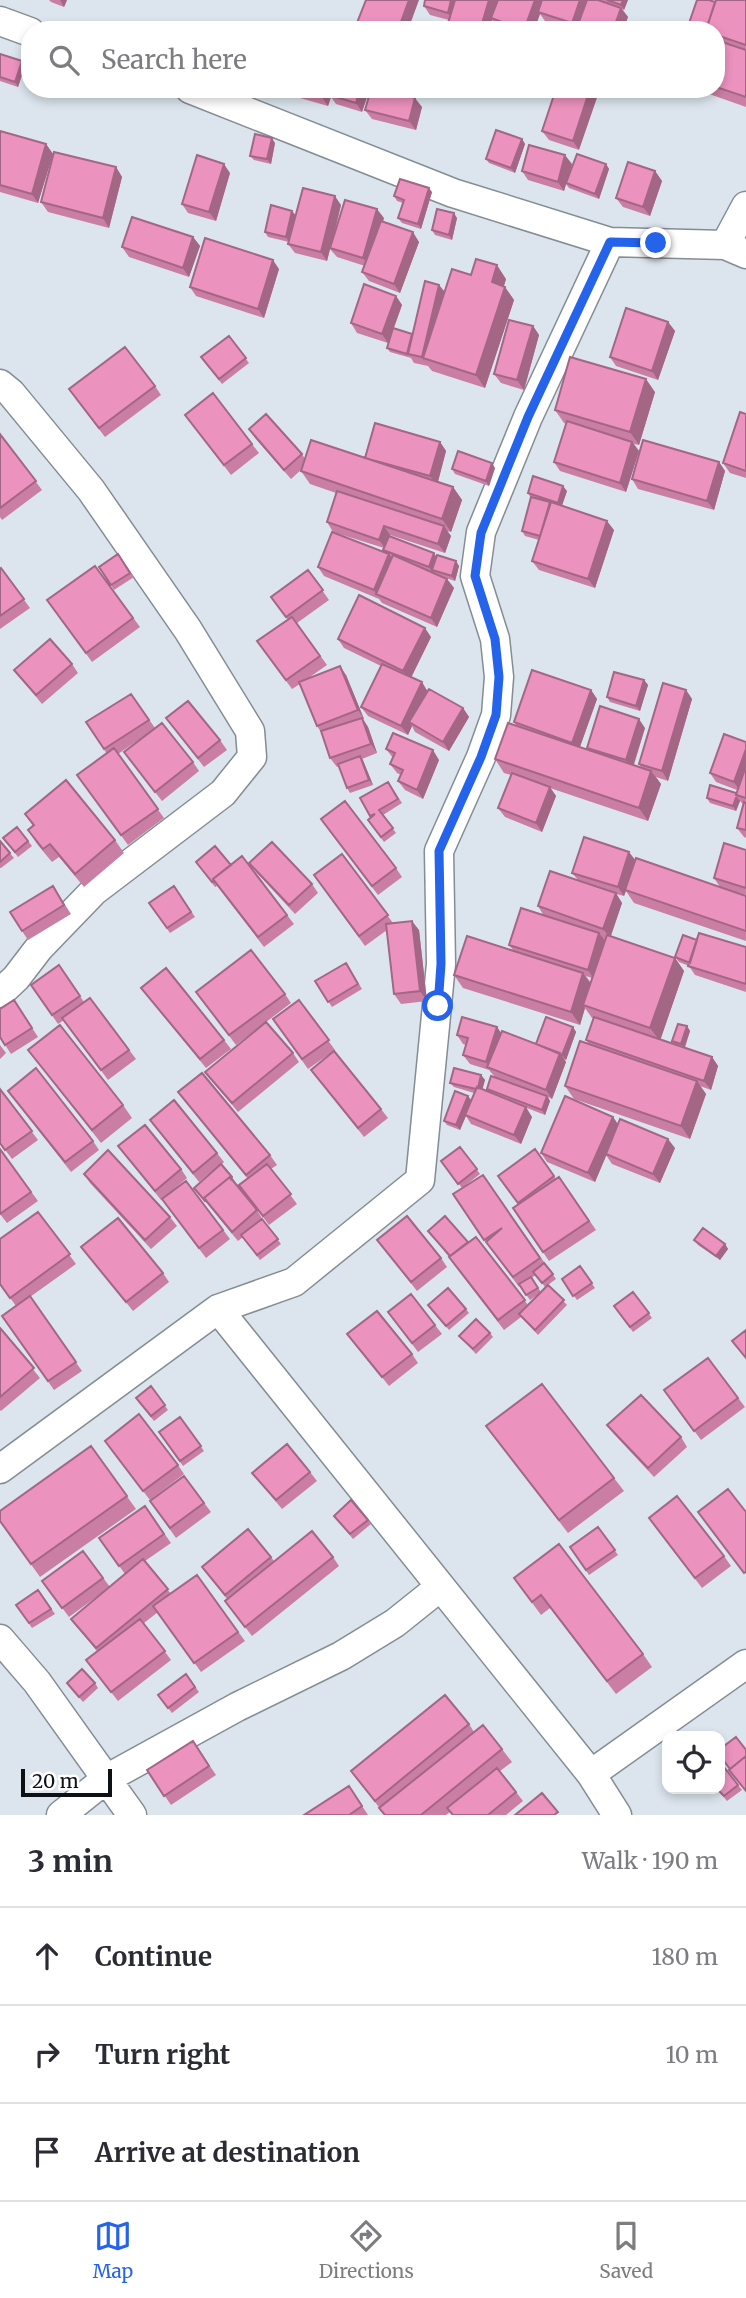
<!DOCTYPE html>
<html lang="en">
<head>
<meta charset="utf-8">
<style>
  body { margin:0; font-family:Merriweather,serif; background:#f7f7f7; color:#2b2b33 }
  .controls { position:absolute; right:21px; bottom:21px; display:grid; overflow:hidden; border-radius:14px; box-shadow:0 4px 10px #0003 }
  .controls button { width:63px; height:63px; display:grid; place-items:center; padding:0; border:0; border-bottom:2px solid #e1e1e2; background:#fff; color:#2b2b33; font:35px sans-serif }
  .scale { position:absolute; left:21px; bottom:18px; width:91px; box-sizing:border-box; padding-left:7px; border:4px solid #0e1114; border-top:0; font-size:19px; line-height:24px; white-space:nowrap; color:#0e1114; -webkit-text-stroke:5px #fff; paint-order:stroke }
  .stop { position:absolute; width:21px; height:21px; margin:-16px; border:5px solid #2563eb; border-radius:50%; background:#fff }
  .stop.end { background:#2563eb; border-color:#fff; box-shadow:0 2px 7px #0008 }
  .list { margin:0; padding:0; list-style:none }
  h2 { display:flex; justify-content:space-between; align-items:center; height:91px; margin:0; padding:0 28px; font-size:30px }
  h2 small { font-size:23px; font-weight:400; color:#7c7c81 }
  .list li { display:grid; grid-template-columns:46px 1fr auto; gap:21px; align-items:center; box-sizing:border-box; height:98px; padding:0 28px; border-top:2px solid #e1e1e2 }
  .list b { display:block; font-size:26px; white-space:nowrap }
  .list em { font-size:23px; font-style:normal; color:#7c7c81 }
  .icon { flex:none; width:38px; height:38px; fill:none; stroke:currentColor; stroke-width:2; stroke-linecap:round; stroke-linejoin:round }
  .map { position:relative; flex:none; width:746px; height:1815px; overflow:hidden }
  .search { position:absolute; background:#fff; box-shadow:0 4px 10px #0003; left:21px; right:21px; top:21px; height:77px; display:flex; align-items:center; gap:18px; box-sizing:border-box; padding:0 24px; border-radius:28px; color:#7c7c81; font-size:26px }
  .sheet { height:385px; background:#fff }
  nav { display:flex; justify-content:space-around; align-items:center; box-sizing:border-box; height:98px; border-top:2px solid #e1e1e2; background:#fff; font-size:19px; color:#7c7c81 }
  nav a { display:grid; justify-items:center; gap:4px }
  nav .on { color:#2563eb }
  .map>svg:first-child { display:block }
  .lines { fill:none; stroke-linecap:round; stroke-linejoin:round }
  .minor-casing { stroke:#848c94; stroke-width:31 }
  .minor { stroke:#fff; stroke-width:28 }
  .wall { fill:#ca7ea3; fill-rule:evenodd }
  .shaded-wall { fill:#a46685 }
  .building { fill:#eb92be; stroke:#a46685; stroke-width:2 }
  .route { stroke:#2563eb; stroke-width:9 }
</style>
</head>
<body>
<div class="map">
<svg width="746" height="1815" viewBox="0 0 746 1815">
  <rect width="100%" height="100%" fill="#dce5ee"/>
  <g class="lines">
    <g class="minor-casing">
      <path id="minor" d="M0,21L30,32
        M190,89L453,193L610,242L725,245L746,254
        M725,245L746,206
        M0,384L11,393L91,490L188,630L250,731L252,757L223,793L94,891L39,948L16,978L0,993
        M218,1309L591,1774L617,1815
        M0,1469L218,1309L294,1282L420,1180L441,964L439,851L481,757L496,715L499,677L495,639L475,576L481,532L528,417L610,242
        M0,1639L37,1682L132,1815
        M591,1774L746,1664
        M61,1815L106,1779L237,1707L341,1656L395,1623L440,1587"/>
    </g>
    <use href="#minor" class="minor"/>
  </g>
  <path class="wall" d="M49,0H67L64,7L51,2Z
    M425,0H628L624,10L622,9L628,17L623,30H570L545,21L540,14L534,30H504L498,27L492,20H449L430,15L424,6Z
    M746,0V107L695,89H716L715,2Z
    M0,54L22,61L25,66L18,87L0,81Z
    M289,89H386V90L422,107L416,130L372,119L365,110L370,91H369L362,112L336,104L331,97L328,106L293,96Z
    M556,89L579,150L549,140L542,131Z
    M0,131L46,144L53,154L38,203L0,192Z
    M522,139L525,144L515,173L489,163L486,159Z
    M275,143L271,164L254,160L250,156Z
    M572,164L568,177L606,164L609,169L599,199L569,188L566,184L564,191L528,180L522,171Z
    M116,167L122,177L109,228L48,212L41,202Z
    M655,171L662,181L650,216L623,207L616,198Z
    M230,173L216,221L188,213L182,204Z
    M432,192L421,229L402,223L398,218L403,203L397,201L394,196Z
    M341,205L332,244L384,218L383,221L419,242L400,293L369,281L362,272L365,266L337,257L330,249L327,261L295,253L288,244L289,242L268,237L265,232L292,211L296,216Z
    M457,218L452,240L435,235L432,230Z
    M193,237L200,246L189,277L129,257L122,247Z
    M279,269L264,318L196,296L190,287Z
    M471,275L506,279L504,286L514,300L485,388L432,371L428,366L414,363L411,358L390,352L387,348L388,343L357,333L351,323L396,296L402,305L394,328L412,334L439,285L445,292Z
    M668,322L675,331L658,380L616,366L610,357Z
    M533,326L539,335L524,390L501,383L494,374Z
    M229,336L249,363L222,384L201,357Z
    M155,386L161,395L105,437L75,398Z
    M655,392L639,445L634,444L639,451L626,492L560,471L554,462L566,424L564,423L555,410Z
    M746,414V478L730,473L723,463Z
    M185,415L252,444L259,453L231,475Z
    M249,429L302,454L305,459L366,458L440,442L446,451L438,482L453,487L462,500L451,532L447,531L451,536L445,553L390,535V536L459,566L455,581L446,578L454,588L437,627L382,603L379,599L324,576L318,567L385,553L383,550L384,548L333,532L327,522L336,493L310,484L301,471L302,469L291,479L255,438Z
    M0,434L42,490L2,520L0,517Z
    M719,462L725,471L714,510L638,489L632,479Z
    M495,468L489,486L455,474L452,469Z
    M567,491L562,506L614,530L595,588L539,570L532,561L539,540L525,536L522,531L531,498L528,493Z
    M118,554L134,577L114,590L99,567Z
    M95,566L140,627L92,662L47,600Z
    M1,568L30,608L0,629V569Z
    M308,570L329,600L297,623L327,665L307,679L346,675L364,719H363L368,727L377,753L362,759L373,785L350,793L347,788L339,766L337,767L330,758L321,732L317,726L300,684L292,689L257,641L288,620L271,597Z
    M431,637L411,677L428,691L463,708L469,717L449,751L415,732L412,726L408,735L368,716L361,707L381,666L344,648L338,639Z
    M72,664L78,673L42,704L14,670Z
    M644,680L648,685L640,711L610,702L607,697Z
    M591,690L597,699L580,747L588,749L587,748L645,728L634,765L641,767L639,764L686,690L692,699L668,781L656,777L661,784L648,821L550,788L556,796L542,832L505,817L498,808L511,775L504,773L495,759L516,725L514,722Z
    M131,694L155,728L193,762L199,771L162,801L124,752L147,734L118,754L164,818L128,845L77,775L107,754L86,722Z
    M166,718L220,740L227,750L204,767Z
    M746,742V838L744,837L737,828L743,804L740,801L736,811L710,803L707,798L736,793L737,790L716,782L710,773Z
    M386,749L439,760L423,799L405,790L398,781L401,775L397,773L390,764L393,758Z
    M388,782L402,803L383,815L396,833L384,842L368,820L371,817L360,798Z
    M25,814L115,840L124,853L84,887L59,857L52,862L37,844L28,830L33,826Z
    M328,829L396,868L402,877L378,895Z
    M3,838L28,841L32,846L18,857Z
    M0,841L14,858L1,868H0Z
    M746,850V895L734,892L746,896V941L634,903L626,891L624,896L616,894L622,903L611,936L675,958L684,971L660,1040L675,1045L672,1041L687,1026L690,1031L685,1048L712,1057L718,1066L711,1090L700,1086L706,1094L690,1139L574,1099L565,1086L589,1044L586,1040L594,1018H592L585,1008L580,1025L463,988L454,975L513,950L509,945L544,916L538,906L578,880L572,873L635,860L720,887L714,878ZM586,976L592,978L591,983Z
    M342,854L393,923L419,930L427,1001L401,1004L394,994L387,930L365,946L314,875Z
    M196,862L231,865L287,915L294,924L264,947L217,886L215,887Z
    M249,863L312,884L318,893L295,914L256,872Z
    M53,886L71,914L28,940L22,931Z
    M174,886L195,917L170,933L149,903Z
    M697,940L746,947V992L695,975L689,966L679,962L675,957Z
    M346,963L362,989L332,1007L315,981Z
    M59,965L84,1002L90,998L136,1059L108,1080L64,1020L58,1024L31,985Z
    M141,988L224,1040L231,1049L206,1068Z
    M196,992L285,994L291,1003L236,1045Z
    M14,1000L38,1037L11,1054L0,1037Z
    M299,1000L335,1050L308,1069L273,1019Z
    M497,1027L501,1033L536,1044L573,1027L576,1032L566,1060L564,1059L566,1062L552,1099L548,1097L550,1101L545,1115L519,1105L532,1117L521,1144L471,1124L466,1116L460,1130L447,1125L444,1121L471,1100L474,1093L454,1087L450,1083L481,1075L485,1080L482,1089L489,1092L487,1089L494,1076L489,1070L470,1064L463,1055L466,1045L463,1044L457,1035Z
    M0,1045L6,1053L0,1059Z
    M28,1050L123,1105L132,1118L101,1143Z
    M293,1053L299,1062L238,1112L205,1072Z
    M311,1070L381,1109L388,1118L364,1137Z
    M0,1089L38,1140L12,1159L0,1143Z
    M8,1091L93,1141L99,1150L71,1172Z
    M178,1092L270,1155L277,1165L271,1169L297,1204L269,1225L239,1185L248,1179Z
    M613,1117L618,1124L675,1148L660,1183L612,1164L606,1155L595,1182L547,1162L541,1153Z
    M150,1120L217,1153L224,1162L221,1165L232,1177L235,1182L234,1183L257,1210L263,1220L281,1244L260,1260L243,1237L238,1241L194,1188L212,1171L199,1182Z
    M118,1146L181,1169L187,1178L161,1200Z
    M460,1147L480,1174L462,1188L441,1161Z
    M0,1149L38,1201L7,1223L0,1214Z
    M535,1149L556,1179L559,1177L596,1230L549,1261L513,1208L519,1204L498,1176Z
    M84,1174L170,1217L177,1226L151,1249L90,1183Z
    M483,1175L556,1279L548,1285L567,1305L538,1335L521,1317L504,1330L455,1266L449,1257L428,1231L468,1242L476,1237L528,1305L540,1293L530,1300L520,1286L519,1287L491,1249L453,1194ZM536,1275L545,1287L541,1292L531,1278Z
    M186,1181L230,1239L206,1258L162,1199Z
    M38,1212L76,1264L30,1297L82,1371L54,1390L2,1316L16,1306L0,1284Z
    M377,1240L441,1258L447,1267L417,1291Z
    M694,1240L725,1244L728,1249L720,1260L698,1245Z
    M81,1247L163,1273L169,1282L133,1311Z
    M580,1266L595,1288L577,1300L562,1279Z
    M633,1292L652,1318L633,1332L614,1306Z
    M428,1305L466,1309L469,1313L449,1330Z
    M388,1312L435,1325L442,1334L418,1352Z
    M0,1328L40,1378L1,1411L0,1410Z
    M490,1333L493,1337L476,1354L459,1336Z
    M347,1334L412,1354L418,1363L389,1386Z
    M708,1358L745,1407L701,1440L664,1390Z
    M151,1386L168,1410L154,1421L136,1398Z
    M180,1417L204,1451L183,1466L159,1432Z
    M607,1425L681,1437L687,1447L654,1477L614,1434Z
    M486,1426L614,1478L624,1491L568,1533Z
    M91,1446L136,1509L40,1577L0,1521Z
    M111,1450L178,1465L184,1474L150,1500Z
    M310,1472L317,1481L282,1509L252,1473Z
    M184,1476L211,1512L176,1538L150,1501Z
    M145,1506L171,1543L145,1561L171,1594L197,1575L245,1641L201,1672L158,1612L144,1623L171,1660L118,1701L93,1669L97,1651L71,1619L106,1590L69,1617L42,1581L83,1551L110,1587L125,1574L99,1538Z
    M334,1516L368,1520L371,1524L353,1539Z
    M649,1518L724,1556L731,1566L702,1588Z
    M598,1527L618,1555L589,1575L570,1547Z
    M271,1557L274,1561L333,1557L339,1566L252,1636L225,1601L227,1599L202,1567Z
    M514,1578L643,1654L652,1667L616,1694L550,1608L541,1615Z
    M38,1590L55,1614L32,1628L16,1605Z
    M186,1674L199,1692L172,1713L158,1695Z
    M67,1683H95L98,1688L83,1702Z
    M469,1724L474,1732L502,1749L512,1762L500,1771L523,1801L506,1815H452L450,1812L446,1815H385L351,1771Z
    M193,1741L216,1775L171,1805L147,1770Z
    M720,1762L742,1790L727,1801L717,1789Z
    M349,1786L368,1815H304Z"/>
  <path class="shaded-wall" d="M60,0H67L64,7Z
    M409,0H419L408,30H398Z
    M451,0H461L454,22L448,13Z
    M489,0H498L489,30H480Z
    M535,0H545L538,12L540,14L534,30H524Z
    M580,0H588L577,30L572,23Z
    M623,0H628L624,10L621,5Z
    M621,8L628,17L623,30H613Z
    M22,61L25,66L18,87L15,82Z
    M324,89H333L329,95L331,97L328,106L322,97Z
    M360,89H368L369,91L362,112L356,103Z
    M590,89H600L579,150L573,141Z
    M415,98L422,107L416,130L409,121Z
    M272,138L275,143L271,164L267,159Z
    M522,139L525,144L515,173L511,168Z
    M46,144L53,154L38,203L32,194Z
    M565,155L572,164L564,191L558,182Z
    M224,164L230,173L216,221L209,212Z
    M606,164L609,169L599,199L595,194Z
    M116,167L122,177L109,228L103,218Z
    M655,171L662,181L650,216L643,207Z
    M429,188L432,192L421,229L418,224Z
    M335,196L341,205L327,261L321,252Z
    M377,209L384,218L369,267L363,258Z
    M292,211L296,216L289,242L286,237Z
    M454,213L457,218L452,240L449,235Z
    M413,232L419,242L400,293L394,284Z
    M193,237L200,246L189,277L183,268Z
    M273,260L279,269L264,318L258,309Z
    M497,265L506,279L501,295L492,282Z
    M439,285L446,294L423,358L428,366L422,357Z
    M505,287L514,300L485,388L476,375Z
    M396,296L402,305L388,343L382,334Z
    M668,322L675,331L658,380L652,371Z
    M533,326L539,335L524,390L517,380Z
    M646,379L655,392L639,445L630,432Z
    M440,442L446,451L437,485L430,476Z
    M632,442L639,451L626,492L620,483Z
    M719,462L725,471L714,510L707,501Z
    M492,463L495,468L489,486L486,481Z
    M563,486L567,491L561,508L558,503Z
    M453,487L462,500L451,532L442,519Z
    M607,521L614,530L595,588L588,579Z
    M384,526L390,535L386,549L379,540Z
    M444,526L451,536L445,553L438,544Z
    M434,553L437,558L432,572L429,567Z
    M389,554L395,563L376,594L374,590Z
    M456,561L459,566L455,581L452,576Z
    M447,579L454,588L437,627L431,618Z
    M425,628L431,637L410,680L403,671Z
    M340,666L346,675L364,719L358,710Z
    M644,680L648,685L640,711L636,706Z
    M422,682L428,692L409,722L412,726L408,735L401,726Z
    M591,690L597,699L578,752L572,743Z
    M686,690L692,699L668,781L662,771Z
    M463,708L469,717L449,751L443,742Z
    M362,718L368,727L377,753L371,744Z
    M639,719L645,728L632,769L626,760Z
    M746,749V776L740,791L734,782Z
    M433,750L439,760L423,799L417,790Z
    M360,756L363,760L373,785L369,780Z
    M651,771L661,784L648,821L639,808Z
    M550,787L556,796L542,832L536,823Z
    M736,796L740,801L736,811L733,806Z
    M629,852L636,861L624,896L618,887Z
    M616,893L622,903L610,938L603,929Z
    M412,921L419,930L427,1001L420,991Z
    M599,933L606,942L594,979L588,970Z
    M675,958L684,971L660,1041L650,1028Z
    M583,973L592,986L583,1005L585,1008L580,1025L571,1012Z
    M687,1026L690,1031L684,1048L681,1044Z
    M497,1027L503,1036L491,1069L486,1062Z
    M573,1027L576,1032L566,1060L562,1055Z
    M560,1053L566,1062L552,1099L546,1090Z
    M712,1057L718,1066L711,1090L704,1081Z
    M481,1075L485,1080L481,1095L477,1090Z
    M697,1081L706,1094L690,1139L681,1126Z
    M468,1096L472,1101L460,1130L456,1125Z
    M547,1096L550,1101L545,1115L542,1110Z
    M526,1107L532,1117L521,1144L514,1135Z
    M613,1117L619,1126L595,1182L588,1173Z
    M668,1139L675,1148L660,1183L653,1174Z
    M725,1244L728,1249L720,1260L716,1256Z"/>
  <path class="building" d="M366,0H409L398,30H361L355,28Z
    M425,0H451L448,13L424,6Z
    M455,0H489L480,30H446Z
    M498,0H535L524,30L491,18Z
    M542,0H580L572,23L538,12Z
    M587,0H598L621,8L613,30H576Z
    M607,0H623L621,5Z
    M697,0H709L715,2L706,30L687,29Z
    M716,0H746V45L716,35V30H706Z
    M716,40L746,50V97L716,87Z
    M0,54L22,61L15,82L0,77Z
    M296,89H324L322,97Z
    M331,89H360L356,103L329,95Z
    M371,89H382L415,98L409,121L365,110Z
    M556,89H590L573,141L542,131Z
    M496,130L522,139L511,168L486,159Z
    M0,131L46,144L32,194L0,185Z
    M255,134L272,138L267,159L250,156Z
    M529,145L565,155L558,182L522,171Z
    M54,152L116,167L103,218L41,202Z
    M577,154L606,164L595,194L566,183Z
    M197,155L224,164L209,212L182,204Z
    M628,162L655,171L643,207L616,198Z
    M400,179L429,188L418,224L398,218L404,200L394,196Z
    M303,188L335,196L321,252L288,244Z
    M345,200L377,209L363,258L330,248Z
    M271,205L292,211L286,237L265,232Z
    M437,209L454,213L449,235L432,230Z
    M132,217L193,237L183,268L122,247Z
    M381,221L413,232L394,284L362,272Z
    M205,238L273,260L258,309L190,287Z
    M476,259L497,265L492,282L505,287L476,375L423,358L452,269L471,275Z
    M425,281L439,285L422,357L408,354Z
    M364,284L396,296L382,334L351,323Z
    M626,308L668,322L652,371L610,357Z
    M509,320L533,326L517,380L494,374Z
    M393,328L412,334L407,354L387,348Z
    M229,336L246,358L219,379L201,357Z
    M125,347L155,386L99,428L69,389Z
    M570,357L646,379L630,432L555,410Z
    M213,393L252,444L224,465L185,415Z
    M740,412L746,414V471L723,463Z
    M266,414L302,454L284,470L249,429Z
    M567,421L632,442L620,483L554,462Z
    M375,423L440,442L430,476L365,458Z
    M0,434L36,481L0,508Z
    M311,440L453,487L442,519L301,471Z
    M643,440L719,462L707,501L632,479Z
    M458,451L492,463L486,481L452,469Z
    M533,476L563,486L558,503L528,493Z
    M337,491L444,526L438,544L384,526L379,540L327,522Z
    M531,497L550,502L540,536L522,531Z
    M551,502L607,521L588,579L532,561Z
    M332,532L389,554L374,590L318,567Z
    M389,536L434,553L429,567L383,550Z
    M118,554L130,573L111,585L99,567Z
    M393,555L447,579L431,618L376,594Z
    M437,555L456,561L452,576L432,570Z
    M95,566L133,618L86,653L47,600Z
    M1,568L24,599L0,616V569Z
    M308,570L323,590L286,617L271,597Z
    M359,595L425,628L403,671L338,639Z
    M292,617L320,656L286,680L257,641Z
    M50,639L72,664L36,695L14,670Z
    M382,664L422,682L401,726L361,707Z
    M340,666L358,710L317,726L299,682Z
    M532,670L591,690L572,743L514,722Z
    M614,672L644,680L636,706L607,697Z
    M663,683L686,690L662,771L639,764Z
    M429,689L463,708L443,742L409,722Z
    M131,694L149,720L104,749L86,722Z
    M188,701L220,740L198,758L166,718Z
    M600,706L639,719L626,760L587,748Z
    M362,718L371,744L330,758L321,731Z
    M162,723L193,762L155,792L124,752Z
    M508,723L651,771L639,808L495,759Z
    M393,733L433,750L417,790L398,781L403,770L390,764L395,753L386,749Z
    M724,734L746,742V749L734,782L710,773Z
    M114,748L158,809L121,835L77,775Z
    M360,756L369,780L347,788L338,764Z
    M746,766V798L736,795Z
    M512,773L550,787L536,823L498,808Z
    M66,780L115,840L75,874L50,844L43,849L28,830L34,825L25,814Z
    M388,782L398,799L379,810L393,828L381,837L368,820L375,814L370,816L360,798Z
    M710,785L736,793V795H737L733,806L707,798Z
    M345,801L396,868L372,886L321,819Z
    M744,802L746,803V830L737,828Z
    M17,827L28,841L15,852L3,838Z
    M584,837L629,852L618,887L572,873Z
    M0,841L10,853L0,862Z
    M272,842L312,884L289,905L249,863Z
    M724,843L746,850V888L714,878Z
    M215,846L231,865L213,879L214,881L212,882L196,862Z
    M342,854L388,915L359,936L314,875Z
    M242,856L287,915L258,937L213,879Z
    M636,858L746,896V931L625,890Z
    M550,871L616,893L603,929L538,906Z
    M53,886L64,905L22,931L10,912Z
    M174,886L191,912L167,928L149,903Z
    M521,908L599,933L588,970L509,945Z
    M412,921L420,991L394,994L386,924Z
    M699,933L746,947V984L688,966Z
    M607,935L675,958L650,1028L583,1005Z
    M683,935L697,940L690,963L675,957Z
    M467,936L583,973L571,1012L454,975Z
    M251,950L285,994L229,1035L196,992Z
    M346,963L358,984L328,1002L315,981Z
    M59,965L80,996L52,1015L31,985Z
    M166,968L224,1040L200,1059L141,988Z
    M90,998L129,1050L101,1070L62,1018Z
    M14,1000L32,1028L5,1045L0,1037V1009Z
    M299,1000L329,1040L302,1059L273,1019Z
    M462,1017L497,1027L486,1062L463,1055L468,1038L457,1035Z
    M546,1017L573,1027L562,1055L536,1044Z
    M594,1017L712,1057L704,1081L586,1040Z
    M266,1022L293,1053L232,1103L205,1072Z
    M678,1024L687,1026L681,1044L672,1041Z
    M60,1025L123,1105L92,1130L28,1050Z
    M502,1031L560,1053L546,1090L487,1067Z
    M580,1041L697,1081L681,1126L565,1086Z
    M334,1051L381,1109L358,1128L311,1070Z
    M36,1068L93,1141L65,1162L8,1091Z
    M454,1068L481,1075L478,1088L477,1087L476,1089L450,1083Z
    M202,1073L270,1155L246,1175L178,1092Z
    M491,1076L547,1096L542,1110L487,1089Z
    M477,1087L526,1107L514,1135L465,1115Z
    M0,1089L32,1131L5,1150L0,1143Z
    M455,1091L468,1096L456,1125L444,1121Z
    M565,1096L613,1117L588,1173L541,1153Z
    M174,1100L217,1153L193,1173L150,1120Z
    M620,1119L668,1139L653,1174L606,1154Z
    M145,1125L181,1169L155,1191L118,1146Z
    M460,1147L477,1169L458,1184L441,1161Z
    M0,1149L31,1192L0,1214Z
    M535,1149L554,1176L518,1203L498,1176Z
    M108,1150L170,1217L145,1240L84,1174Z
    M221,1164L232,1177L231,1179L230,1177L204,1198L206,1200L205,1201L194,1188Z
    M267,1164L291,1194L263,1216L239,1185Z
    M483,1175L540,1258L513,1277L486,1242L502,1228L484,1240L453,1194Z
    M230,1177L257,1210L232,1232L204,1198Z
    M559,1177L589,1221L543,1252L513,1208Z
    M186,1181L223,1230L199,1248L162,1199Z
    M38,1212L70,1254L10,1298L0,1284V1239Z
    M407,1216L441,1258L411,1282L377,1240Z
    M445,1216L468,1242L450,1256L428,1231Z
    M118,1218L163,1273L126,1302L81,1247Z
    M262,1219L278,1239L257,1255L241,1235Z
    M703,1228L725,1244L716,1256L694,1240Z
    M476,1237L525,1300L498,1320L449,1257Z
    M544,1263L553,1274L542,1283L533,1272Z
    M580,1266L592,1283L573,1296L562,1279Z
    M531,1277L538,1288L526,1295L519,1284Z
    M548,1285L564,1300L535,1330L519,1314Z
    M448,1288L466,1309L446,1326L428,1305Z
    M633,1292L649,1313L630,1327L614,1306Z
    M411,1294L435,1325L412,1343L388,1312Z
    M30,1296L76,1362L48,1381L2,1316Z
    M377,1311L412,1354L382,1377L347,1334Z
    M476,1319L490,1333L473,1349L459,1336Z
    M0,1328L34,1368L0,1397Z
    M746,1330V1358L732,1341Z
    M708,1358L738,1398L694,1431L664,1390Z
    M542,1384L614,1478L559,1520L486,1426Z
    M151,1386L165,1405L151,1416L136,1398Z
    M641,1395L681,1437L648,1468L607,1425Z
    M139,1414L178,1465L143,1491L105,1441Z
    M180,1417L201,1446L180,1461L159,1432Z
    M287,1444L310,1472L276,1500L252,1473Z
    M91,1446L127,1496L31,1564L0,1521V1511Z
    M184,1476L204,1503L170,1528L150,1501Z
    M728,1489L746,1512V1572L744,1573L698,1512Z
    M677,1496L724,1556L695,1578L649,1518Z
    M351,1500L368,1520L350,1534L334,1516Z
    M145,1506L164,1534L119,1566L99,1538Z
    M598,1527L615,1550L586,1570L570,1547Z
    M248,1529L271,1557L225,1595L202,1567Z
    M312,1531L333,1557L245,1627L225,1601Z
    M559,1544L643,1654L607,1681L541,1595L532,1602L514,1578Z
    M83,1551L103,1578L62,1608L42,1581Z
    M143,1559L168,1589L96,1648L71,1619Z
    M197,1575L238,1632L194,1663L153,1606Z
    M38,1590L51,1609L29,1623L16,1605Z
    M140,1619L165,1651L111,1692L86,1660Z
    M82,1669L95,1683L79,1697L67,1683Z
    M186,1674L195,1687L168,1708L158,1695Z
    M445,1695L469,1724L375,1801L351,1771Z
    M483,1725L502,1749L421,1815H385L379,1808Z
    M736,1737L746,1750V1756L730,1769L720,1756V1749Z
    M193,1741L209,1766L164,1796L147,1770Z
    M746,1756V1791L729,1770Z
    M720,1762L738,1785L724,1796L717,1789H720Z
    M497,1768L516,1792L488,1815H453L447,1808Z
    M349,1786L362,1806L349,1815H304Z
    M542,1793L558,1812L554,1815H515Z"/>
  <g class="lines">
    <path class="route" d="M438,1006L441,964L439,851L481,757L496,715L499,677L495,639L475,576L481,533L528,417L610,242L656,243"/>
  </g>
</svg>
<div class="controls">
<button><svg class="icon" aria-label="locate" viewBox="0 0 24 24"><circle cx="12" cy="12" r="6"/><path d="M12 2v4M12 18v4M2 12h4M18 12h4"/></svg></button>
</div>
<div class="scale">20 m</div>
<div class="stop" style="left:438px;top:1006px"></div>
<div class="stop end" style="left:656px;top:243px"></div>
<div class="search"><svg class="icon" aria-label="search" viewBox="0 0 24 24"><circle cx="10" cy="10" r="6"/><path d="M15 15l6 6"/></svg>Search here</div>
</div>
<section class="sheet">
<h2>3 min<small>Walk · 190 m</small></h2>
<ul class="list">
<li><svg class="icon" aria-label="ahead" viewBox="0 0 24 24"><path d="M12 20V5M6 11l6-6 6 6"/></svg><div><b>Continue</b></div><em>180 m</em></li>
<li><svg class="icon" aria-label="right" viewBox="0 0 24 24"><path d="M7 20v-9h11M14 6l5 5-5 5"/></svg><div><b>Turn right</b></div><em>10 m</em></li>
<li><svg class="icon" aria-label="arrive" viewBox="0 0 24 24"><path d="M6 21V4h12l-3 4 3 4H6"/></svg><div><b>Arrive at destination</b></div></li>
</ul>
</section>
<nav>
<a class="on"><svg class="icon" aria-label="map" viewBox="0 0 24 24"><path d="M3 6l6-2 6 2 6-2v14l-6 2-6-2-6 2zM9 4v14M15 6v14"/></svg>Map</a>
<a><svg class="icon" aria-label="directions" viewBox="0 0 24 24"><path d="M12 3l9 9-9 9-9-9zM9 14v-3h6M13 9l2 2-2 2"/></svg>Directions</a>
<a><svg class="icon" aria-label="saved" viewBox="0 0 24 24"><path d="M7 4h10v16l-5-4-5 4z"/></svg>Saved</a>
</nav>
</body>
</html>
